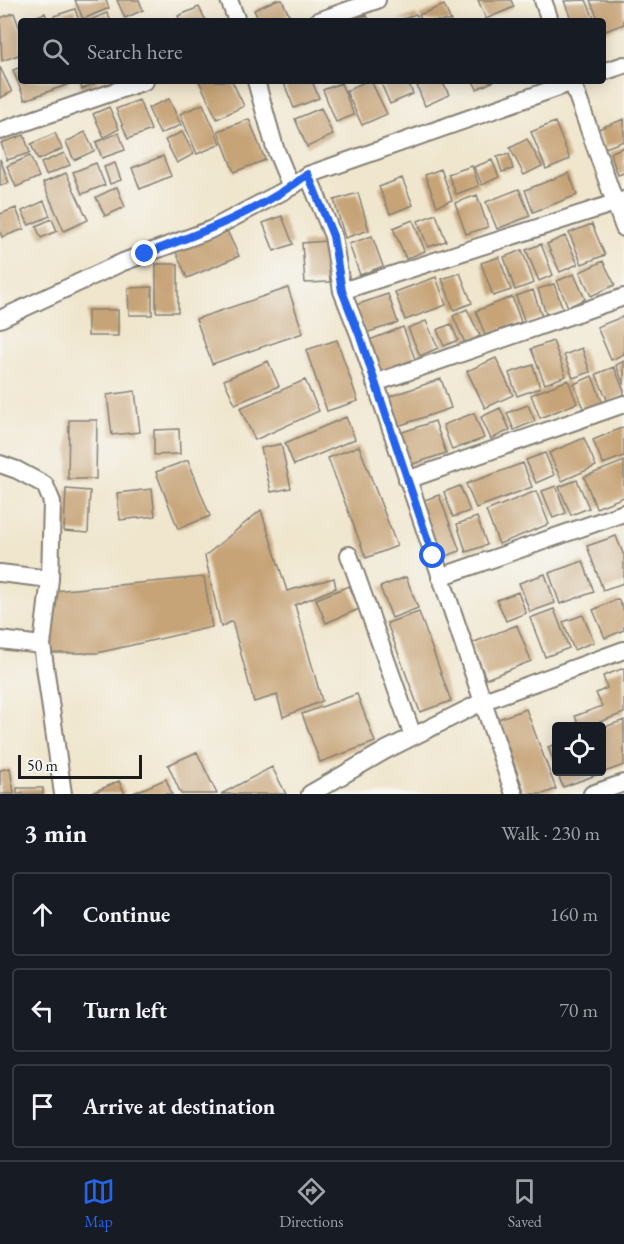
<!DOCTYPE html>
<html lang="en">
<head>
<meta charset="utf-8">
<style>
  body { margin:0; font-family:"EB Garamond",serif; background:#20242c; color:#f1f3f6 }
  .controls { position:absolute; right:18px; bottom:18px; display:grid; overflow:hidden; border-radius:6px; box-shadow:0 3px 15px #0003 }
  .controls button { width:54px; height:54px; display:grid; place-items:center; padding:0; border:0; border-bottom:2px solid #363941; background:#171b24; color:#f1f3f6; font:30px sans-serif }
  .scale { position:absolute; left:18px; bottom:15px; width:124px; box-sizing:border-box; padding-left:6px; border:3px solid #1c1c1c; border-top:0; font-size:16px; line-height:21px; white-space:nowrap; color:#1c1c1c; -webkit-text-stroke:4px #f6f6f2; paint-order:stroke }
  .stop { position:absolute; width:18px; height:18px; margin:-14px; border:4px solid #2563eb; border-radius:50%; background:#fff }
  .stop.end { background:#2563eb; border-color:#fff; box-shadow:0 2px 6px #0008 }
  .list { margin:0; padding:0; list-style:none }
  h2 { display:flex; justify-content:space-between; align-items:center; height:78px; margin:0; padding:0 24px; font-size:26px }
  h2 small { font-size:20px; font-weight:400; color:#9ea1a6 }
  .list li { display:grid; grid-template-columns:39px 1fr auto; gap:18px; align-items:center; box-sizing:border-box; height:84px; margin:0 12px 12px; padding:0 12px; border:2px solid #363941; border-radius:6px }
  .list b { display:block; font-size:22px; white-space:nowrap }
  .list em { font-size:20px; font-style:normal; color:#9ea1a6 }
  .icon { flex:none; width:33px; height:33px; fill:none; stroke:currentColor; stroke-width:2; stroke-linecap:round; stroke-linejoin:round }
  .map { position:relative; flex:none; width:624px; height:794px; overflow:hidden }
  .search { position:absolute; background:#171b24; box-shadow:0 3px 15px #0003; left:18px; right:18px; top:18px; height:66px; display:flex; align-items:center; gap:15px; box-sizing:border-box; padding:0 21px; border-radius:6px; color:#9ea1a6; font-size:22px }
  .sheet { height:366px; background:#171b24 }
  nav { display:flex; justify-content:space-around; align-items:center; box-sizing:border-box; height:84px; border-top:2px solid #363941; background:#171b24; font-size:16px; color:#9ea1a6 }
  nav a { display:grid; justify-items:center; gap:3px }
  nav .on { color:#2563eb }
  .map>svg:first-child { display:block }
  .building { fill:#c7a478 }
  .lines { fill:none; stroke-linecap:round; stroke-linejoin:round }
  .minor-casing { stroke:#868175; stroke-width:20 }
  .minor { stroke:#fff; stroke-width:16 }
  .route { stroke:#2563eb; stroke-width:8 }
</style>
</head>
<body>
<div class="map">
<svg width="624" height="794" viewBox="0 0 624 794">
  <rect width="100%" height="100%" fill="#f6f6f2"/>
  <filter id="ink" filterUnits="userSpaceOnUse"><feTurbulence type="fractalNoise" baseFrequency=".0167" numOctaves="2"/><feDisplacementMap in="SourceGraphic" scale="12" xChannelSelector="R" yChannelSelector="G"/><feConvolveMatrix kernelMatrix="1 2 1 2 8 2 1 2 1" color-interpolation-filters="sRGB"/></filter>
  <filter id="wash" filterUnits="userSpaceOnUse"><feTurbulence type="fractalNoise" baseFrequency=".008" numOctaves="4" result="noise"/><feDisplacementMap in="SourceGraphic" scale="24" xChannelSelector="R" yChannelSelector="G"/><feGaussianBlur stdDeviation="1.35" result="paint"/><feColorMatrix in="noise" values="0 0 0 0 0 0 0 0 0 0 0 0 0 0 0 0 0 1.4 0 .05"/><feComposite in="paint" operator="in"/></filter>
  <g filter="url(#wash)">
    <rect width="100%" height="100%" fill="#f0e6ce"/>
    <g id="blocks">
      <path class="building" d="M75,0H106L109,8L83,19Z
        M117,0H139L143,10L125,18Z
        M276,0H282L289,15L277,21H259L254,10Z
        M478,0H511L514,7L486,19Z
        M586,0L595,21H572L564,1Z
        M590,0H623L624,24L603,32V21H599Z
        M444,5L451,21H422L419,15Z
        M199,7L206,21H180L178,16Z
        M75,9L79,21H55L54,16Z
        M14,13L21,32V54L2,61L0,18Z
        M45,13L48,21H24Z
        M107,13L111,21H88Z
        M416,14L419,21H398Z
        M367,15L369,21H350Z
        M0,67L12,92L0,98Z
        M21,67V81H67L69,84L25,100L13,70Z
        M79,81H101L82,89Z
        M199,81H232L244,106L217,119Z
        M283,81H312L319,98L294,108Z
        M366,81H371L387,114L362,125L346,91Z
        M380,81H408L413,94L390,104Z
        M428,81H442L449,95L425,106L417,86Z
        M473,81H494L477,89Z
        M341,83L354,115L336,122L323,90Z
        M169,99L181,125L160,134L148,108Z
        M139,100L151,130L128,139L116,109Z
        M203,104L221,144L197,154L180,114Z
        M109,107L119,129L104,137L93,114Z
        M321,108L333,135L307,147L295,119Z
        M249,119L265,160L234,172L218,131Z
        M624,119V141L605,148L598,129Z
        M555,122L570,159L546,169L531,132Z
        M85,132L94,151L74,160L66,142Z
        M182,132L194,154L177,163L165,140Z
        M55,133L62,149L38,160L31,144Z
        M119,133L125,150L102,158L96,142Z
        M24,135L30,153L7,160L1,143Z
        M527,139L542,166L524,175L510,148Z
        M624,147V173L618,175L610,153Z
        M64,153L70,165L46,175L41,163Z
        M509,154L513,169L502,172L497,157Z
        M30,156L39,177L16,187L7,166Z
        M163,156L171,176L140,189L132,168Z
        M0,159L9,183L0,186Z
        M492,160L499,177L482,185L474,167Z
        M96,163L105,185L82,194L73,172Z
        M115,163L121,180L110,184L104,167Z
        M472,166L479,186L456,194L448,174Z
        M441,169L452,200L437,206L425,175Z
        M66,173L88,220L64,231L43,183Z
        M569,173L577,195L533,212L525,190Z
        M402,178L413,205L390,214L379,187Z
        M117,187L125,207L105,216L96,197Z
        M519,189L530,216L497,229L486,202Z
        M358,193L369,230L345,238L334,200Z
        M477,195L488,227L466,234L455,203Z
        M44,201L50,216L29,225L22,211Z
        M16,208L24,229L2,237L0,231V214Z
        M436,214L446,241L428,247L418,221Z
        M282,216L293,244L274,251L263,223Z
        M52,219L57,231L41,238L36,226Z
        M413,220L425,251L406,259L393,228Z
        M592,224L605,255L582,264L569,233Z
        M227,231L239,256L187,278L176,252Z
        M372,236L383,266L360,275L349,244Z
        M565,236L578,264L560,272L547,244Z
        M327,241L330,282L305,283L302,243Z
        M541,244L553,275L539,281L526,250Z
        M522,250L534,283L515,290L504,257Z
        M499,257L511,290L493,296L481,263Z
        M603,261L615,285L591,296L580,272Z
        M156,264H178V312H156Z
        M460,273L472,303L454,310L442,279Z
        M574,274L585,299L568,307L557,281Z
        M436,277L446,305L405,320L395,292Z
        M554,284L563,309L546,314L538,289Z
        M152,287V315H129L128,288Z
        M288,288L303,333L212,364L196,319Z
        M533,290L542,317L525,323L516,296Z
        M388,294L398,323L365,333L356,305Z
        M512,297L521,322L485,335L476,311Z
        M467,309L480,336L465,343L453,316Z
        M88,310H118V336H88Z
        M624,316V354L611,360L597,327Z
        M426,321L438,348L420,356L408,328Z
        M451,324L458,340L444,346L437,330Z
        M403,327L415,359L379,373L367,341Z
        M337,340L358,401L327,411L306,350Z
        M553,341L566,376L545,384L531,349Z
        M582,348L590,372L573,378L564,355Z
        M496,358L513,395L485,408L467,371Z
        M268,361L279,386L235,404L224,380Z
        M624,361V385L616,365Z
        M533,365L540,388L517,396L509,373Z
        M614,367L624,391V395L608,402L596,374Z
        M592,376L603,404L585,411L574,384Z
        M441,379L451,408L398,426L388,397Z
        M305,380L319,411L255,440L240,408Z
        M568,380L577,403L540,418L531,395Z
        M135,391L140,432L112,435L107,395Z
        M528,405L535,421L514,430L507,413Z
        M500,408L510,430L491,439L481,417Z
        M474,413L484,438L452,450L443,425Z
        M346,417L355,439L294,465L285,443Z
        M69,420H97L96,479H68Z
        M435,421L446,453L407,466L397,434Z
        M624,427V456L603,464L593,440Z
        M179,429L180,454L154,455V430Z
        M584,438L596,466L562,481L549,453Z
        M281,444L291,488L271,492L261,448Z
        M359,446L397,546L366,558L328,458Z
        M545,453L554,475L536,483L526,460Z
        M188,460L210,516L178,529L156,472Z
        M624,461V497L596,508L584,477Z
        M523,463L532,487L476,508L466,484Z
        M577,480L589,508L571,515L559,487Z
        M460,486L470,511L453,517L444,492Z
        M556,486L566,513L553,518L542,491Z
        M66,489L90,491L88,533L64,531Z
        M152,489L155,516L120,520L117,493Z
        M536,491L549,524L499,544L486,511Z
        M439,495L460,551L440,558L419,502Z
        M261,510L287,591L334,578L336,588L295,605L322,701L283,717L277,695L254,702L232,621L221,627L205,556Z
        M477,517L487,545L466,552L457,524Z
        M616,536L624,556V583L603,590L587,546Z
        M583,561L594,592L560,604L549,573Z
        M545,574L555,603L530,612L519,583Z
        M204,577L212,627L97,653H49L54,591Z
        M406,577L418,608L392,618L380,587Z
        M349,586L359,609L326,623L316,599Z
        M518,592L526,613L506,621L497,600Z
        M618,599L624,611V630L605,638L593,610Z
        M554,609L569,648L545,657L530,618Z
        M419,612L451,701L420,712L387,623Z
        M583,615L594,642L574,650L563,622Z
        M517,625L531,661L486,679L472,643Z
        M624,668V713L589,726H579L575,716L602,706L596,693L607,688L603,676Z
        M357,694L375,742L320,762L302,714Z
        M526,709L556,789L543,794H525L498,719Z
        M624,720V765L563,787L557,772H602V728Z
        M556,744V769L548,747Z
        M197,752L217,794H181L168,765Z
        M272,767L286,794H221Z
        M10,768L14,794H0V770Z
        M166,779L172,794H131Z
        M119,781L125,794H90Z
        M17,788H43V794H17Z"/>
    </g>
  </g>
  <g filter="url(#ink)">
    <use href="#blocks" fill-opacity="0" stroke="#868175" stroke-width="1.5"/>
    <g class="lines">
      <g class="minor-casing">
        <path id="minor" d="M229,0L237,21
          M543,0L550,21
          M318,21L377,0
          M603,72L624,65
          M256,81L275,148L291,187
          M572,81L624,228
          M0,131L145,81
          M308,175L333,236L342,291L359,334L514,794
          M342,291L624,200
          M0,319L123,262L210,230L291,187L308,175L576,81
          M375,383L624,297
          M0,464L17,470L45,485L52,502L50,579L42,645L63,794
          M407,480L624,404
          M349,555L413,736
          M0,573L50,579
          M440,577L624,513
          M0,640L42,645
          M310,794L386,750L484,701L624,650
          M592,794L624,783"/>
      </g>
      <use href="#minor" class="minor"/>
    </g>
  </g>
  <g class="lines" filter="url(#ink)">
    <path class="route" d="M145,254C201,233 260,211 308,174L333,236L342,291L359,334L433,556"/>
  </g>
</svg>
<div class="controls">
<button><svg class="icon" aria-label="locate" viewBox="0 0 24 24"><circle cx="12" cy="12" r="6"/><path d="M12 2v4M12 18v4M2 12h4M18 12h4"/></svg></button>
</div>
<div class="scale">50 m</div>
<div class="stop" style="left:433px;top:556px"></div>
<div class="stop end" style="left:145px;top:254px"></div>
<div class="search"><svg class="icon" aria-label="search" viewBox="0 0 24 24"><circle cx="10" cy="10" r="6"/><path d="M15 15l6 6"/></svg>Search here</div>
</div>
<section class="sheet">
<h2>3 min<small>Walk · 230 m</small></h2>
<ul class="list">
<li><svg class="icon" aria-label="ahead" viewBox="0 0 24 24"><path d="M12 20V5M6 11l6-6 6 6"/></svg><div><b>Continue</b></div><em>160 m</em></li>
<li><svg class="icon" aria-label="left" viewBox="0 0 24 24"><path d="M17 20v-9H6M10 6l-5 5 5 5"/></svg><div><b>Turn left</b></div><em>70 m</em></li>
<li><svg class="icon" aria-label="arrive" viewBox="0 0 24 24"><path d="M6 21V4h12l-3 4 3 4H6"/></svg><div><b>Arrive at destination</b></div></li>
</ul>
</section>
<nav>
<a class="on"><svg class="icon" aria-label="map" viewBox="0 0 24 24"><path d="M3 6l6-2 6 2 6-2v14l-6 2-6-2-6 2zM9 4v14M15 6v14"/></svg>Map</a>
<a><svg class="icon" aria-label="directions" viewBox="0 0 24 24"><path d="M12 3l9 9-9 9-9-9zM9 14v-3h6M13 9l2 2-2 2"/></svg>Directions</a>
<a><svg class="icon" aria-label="saved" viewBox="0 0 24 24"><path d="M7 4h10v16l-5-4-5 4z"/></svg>Saved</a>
</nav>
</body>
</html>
